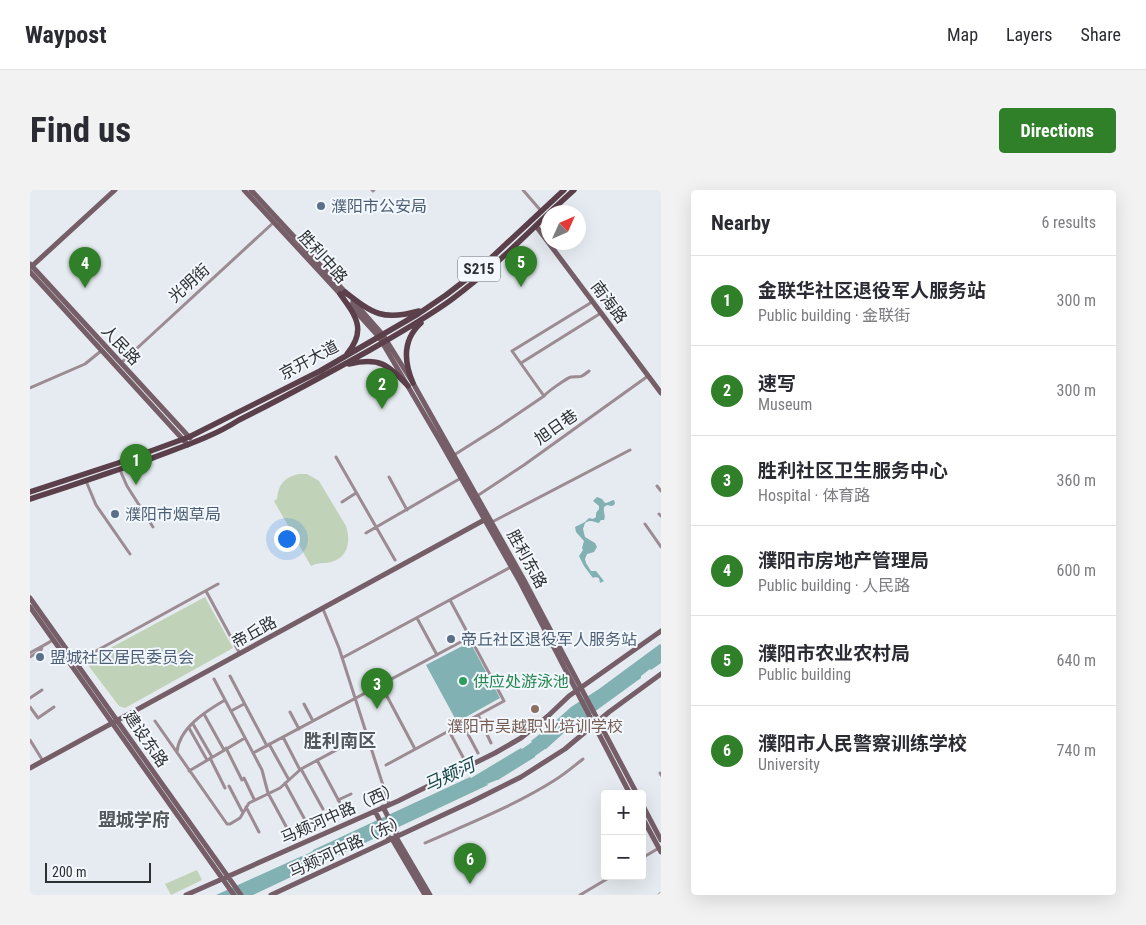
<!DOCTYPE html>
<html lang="en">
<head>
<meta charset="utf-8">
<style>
  body { margin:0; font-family:"Roboto Condensed","Noto Sans SC",sans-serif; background:#f2f2f3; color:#2b2b33 }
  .controls { position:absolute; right:15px; bottom:15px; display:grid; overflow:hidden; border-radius:5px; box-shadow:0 5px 20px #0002 }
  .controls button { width:45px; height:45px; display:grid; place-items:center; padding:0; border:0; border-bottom:1px solid #e1e1e2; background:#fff; color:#2b2b33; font:25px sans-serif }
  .compass { position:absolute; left:511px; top:15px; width:45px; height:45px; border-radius:50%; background:#fff; box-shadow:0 5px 20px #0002; rotate:45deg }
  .scale { position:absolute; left:15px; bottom:12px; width:106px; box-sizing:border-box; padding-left:5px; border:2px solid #2d2f31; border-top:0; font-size:14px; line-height:18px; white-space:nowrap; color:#2d2f31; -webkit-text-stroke:4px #f2f8fd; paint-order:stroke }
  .you { position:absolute; left:256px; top:348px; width:18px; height:18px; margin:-12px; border:4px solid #fff; border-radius:50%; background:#1a73e8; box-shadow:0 0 0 8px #1a73e833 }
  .badge { display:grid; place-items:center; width:32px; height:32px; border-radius:50%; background:#307f29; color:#fff; font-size:16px; font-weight:700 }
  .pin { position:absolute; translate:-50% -41px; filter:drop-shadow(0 1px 2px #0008) }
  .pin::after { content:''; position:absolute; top:26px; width:18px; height:15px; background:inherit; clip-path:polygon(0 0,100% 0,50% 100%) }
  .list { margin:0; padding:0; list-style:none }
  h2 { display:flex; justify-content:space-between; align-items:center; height:65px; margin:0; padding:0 20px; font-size:21px }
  h2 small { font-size:16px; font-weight:400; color:#7c7c81 }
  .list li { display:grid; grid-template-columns:32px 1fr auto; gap:15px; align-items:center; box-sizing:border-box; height:90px; padding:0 20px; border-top:1px solid #e1e1e2 }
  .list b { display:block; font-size:19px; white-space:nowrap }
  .list p { margin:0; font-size:16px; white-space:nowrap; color:#7c7c81 }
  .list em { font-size:16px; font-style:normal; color:#7c7c81 }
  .map { position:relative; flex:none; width:631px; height:705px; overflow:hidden; border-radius:5px }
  header { display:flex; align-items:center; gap:30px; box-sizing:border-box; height:70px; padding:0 25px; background:#fff; border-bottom:1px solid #e1e1e2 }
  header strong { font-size:24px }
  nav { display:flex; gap:28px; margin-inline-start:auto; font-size:18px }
  .intro { display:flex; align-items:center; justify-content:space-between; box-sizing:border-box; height:120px; padding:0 30px }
  h1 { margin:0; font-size:35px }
  .button { padding:12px 22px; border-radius:5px; background:#307f29; color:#fff; font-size:18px; font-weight:700 }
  main { display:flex; gap:30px; padding:0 30px }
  aside { flex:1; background:#fff; border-radius:5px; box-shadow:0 5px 20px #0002 }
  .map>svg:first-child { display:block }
  .green { fill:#c0d2b8 }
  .water { fill:#81b1b2 }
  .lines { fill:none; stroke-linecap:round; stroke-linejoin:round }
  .street { stroke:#9c8b92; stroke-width:3 }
  .secondary { stroke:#765e68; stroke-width:5 }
  .primary { stroke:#5b3f4b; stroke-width:5.5 }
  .service-dot { fill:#5c6f8a; stroke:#f2f8fd; stroke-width:2 }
  .leisure-dot { fill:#2e9e5b; stroke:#f2f8fd; stroke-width:2 }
  .education-dot { fill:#8d6e63; stroke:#f2f8fd; stroke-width:2 }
  .labels { text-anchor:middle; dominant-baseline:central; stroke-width:4; stroke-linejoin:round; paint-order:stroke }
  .shield { fill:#f2f8fd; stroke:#686b6e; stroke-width:1 }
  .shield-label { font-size:15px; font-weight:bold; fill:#2d2f31 }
  .service-label { font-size:16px; fill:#4e5e75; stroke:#f2f8fd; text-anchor:start }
  .street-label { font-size:16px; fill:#2d2f31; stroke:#f2f8fd }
  .leisure-label { font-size:16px; fill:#27864d; stroke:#f2f8fd; text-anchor:start }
  .education-label { font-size:16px; fill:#785e54; stroke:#f2f8fd }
  .neighbourhood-label { font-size:18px; font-weight:bold; fill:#53585c; stroke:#f2f8fd }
  .water-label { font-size:18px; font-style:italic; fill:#184446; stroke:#f2f8fd }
</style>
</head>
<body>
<header>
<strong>Waypost</strong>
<nav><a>Map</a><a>Layers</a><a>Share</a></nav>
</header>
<div class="intro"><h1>Find us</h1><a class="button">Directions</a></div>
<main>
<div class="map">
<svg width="631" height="705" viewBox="0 0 631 705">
  <rect width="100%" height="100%" fill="#e5ebf0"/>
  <path class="green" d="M269,284H277L289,291L316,336C321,351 318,368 301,372C294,374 288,372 281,376L244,311L247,309C248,294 255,287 269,284Z
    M175,407L203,458L95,518L89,516L58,475V470Z
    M167,680L172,690L141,705L135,694Z"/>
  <path class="water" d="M567,307L572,309L575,313C579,313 581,310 584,310L585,313C584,317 580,316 577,315L574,317C573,322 576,326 574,330H571L569,333C563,332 561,329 555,333L553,339L555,347L565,353L567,357L564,362L557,364L555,369L556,373L561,381H566L574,391L570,393L569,388L565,387L563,388L554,376L549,366L553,360L552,358L554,351L546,342L545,337L555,332L559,328L563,329L566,327V323L569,319V316L563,311Z
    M440,452L470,508L427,532L396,475Z
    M630,454L631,455V473L621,480L620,479L611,486V488L549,533L547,531L516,559H515L505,566V567L468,590H467L457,594L458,595L290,674L289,673L278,678V679L223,705H186L272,666H273L283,661V660L440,587L441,588L491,558L492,559L502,552L501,551L520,536L541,517L569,499Z"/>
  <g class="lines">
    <path class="street" d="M342,0L343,1L344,0
      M493,0L512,22
      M91,173L243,33
      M491,173L571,123
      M0,198L55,174L71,161
      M514,206C517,202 537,188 541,187C551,186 549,189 559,181
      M424,265L470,236L514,206L482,161L562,112
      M306,267L365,370
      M90,280L97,296L123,337
      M359,287L377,320
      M56,291L66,315L100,364
      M627,296L631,301
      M447,306L494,275L618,186
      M312,312L326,303
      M629,324L631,326
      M462,332L600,260
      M615,334L631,357
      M336,343L431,288
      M176,401L210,464
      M293,419L309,458L359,614
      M387,428L407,465
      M0,463C8,458 15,455 23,450
      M0,467L11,460L12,457
      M312,468L481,377
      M46,472L188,394
      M200,486L237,556
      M184,489L232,580L238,603L258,640
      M351,495L385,559
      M0,508L12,500
      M274,514L283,531
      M0,517L8,528L24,517
      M201,521L214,514
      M260,522L269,539
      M174,524L194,560
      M448,525L461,553
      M125,531L197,634H200L210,628L219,613L250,598L271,579L336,544
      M432,533L448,563
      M163,534L182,567
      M159,538L177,570
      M419,541L434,569
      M253,547L270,580
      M0,550L13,571
      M239,554L259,590
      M196,558L212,590
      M147,562C149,538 176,521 195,510
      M223,563L440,447
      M180,568L195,598
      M287,570L310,613
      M356,575L474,511L420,410
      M271,579L293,619
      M159,581L215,548
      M630,583L631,585
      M214,588L224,609
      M255,593L274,628
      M199,596L212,621
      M308,610L321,604
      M216,617L229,642
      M395,653C438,634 484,616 525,590C535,584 544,576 553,569
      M612,668L629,658
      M550,705L582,686
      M629,705L631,703"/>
    <path class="secondary" d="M214,0L313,107
      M221,0L317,104
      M506,36L631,203
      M0,74L160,248
      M1,77L85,0
      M0,82L158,255
      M323,111L353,145L383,193L494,390L607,604
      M320,115L349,147L410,251L490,392L600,604
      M0,408L211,705
      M0,417L204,705
      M0,578L456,329
      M612,614L631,650
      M353,617L366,642V647
      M345,621L358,647L362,649
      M612,627L631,662
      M366,647L400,705
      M362,649L395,705
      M156,705L368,611L465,563L491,548L518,526L539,506L631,441
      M241,705L443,611L491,587L535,559L579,522L631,484"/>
    <path class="primary" d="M520,22L544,0
      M315,102C343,124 353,131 389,121
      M310,104C326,126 337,140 317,164
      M319,174C349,167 358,174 378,196
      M383,193C374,172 372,150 391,133
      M0,302L88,273L159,247L290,181L388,124L416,105L446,82L534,0
      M0,309C39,297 78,283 117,270C148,258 181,248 209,230C253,208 297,184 340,160C368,144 396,128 421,110C456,84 487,54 518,24"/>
  </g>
  <g class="service-dot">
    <circle cx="291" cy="16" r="5"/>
    <circle cx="85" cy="324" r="5"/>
    <circle cx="421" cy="449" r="5"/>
    <circle cx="10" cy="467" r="5"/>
  </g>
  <circle class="leisure-dot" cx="433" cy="491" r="5"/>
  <circle class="education-dot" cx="505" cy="519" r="5"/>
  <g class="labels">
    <rect class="shield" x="428" y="66.5" width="42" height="25" rx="4"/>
    <g class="shield-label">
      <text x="449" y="79">S215</text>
    </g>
    <g class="service-label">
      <text x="301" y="16">濮阳市公安局</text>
      <text x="95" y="324">濮阳市烟草局</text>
      <text x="431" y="449">帝丘社区退役军人服务站</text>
      <text x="20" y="467">盟城社区居民委员会</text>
    </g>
    <g class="street-label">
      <text transform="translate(293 67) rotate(48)">胜利中路</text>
      <text transform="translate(159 93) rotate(-42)">光明街</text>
      <text transform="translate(579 112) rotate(53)">南海路</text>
      <text transform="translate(91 155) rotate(47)">人民路</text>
      <text transform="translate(279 170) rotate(-28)">京开大道</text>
      <text transform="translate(526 237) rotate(-35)">旭日巷</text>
      <text transform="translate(497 369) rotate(61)">胜利东路</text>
      <text transform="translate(224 442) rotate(-29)">帝丘路</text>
      <text transform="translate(116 549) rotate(55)">建设东路</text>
      <text transform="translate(310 623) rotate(-24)">马颊河中路（西）</text>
      <text transform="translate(318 656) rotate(-25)">马颊河中路（东）</text>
    </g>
    <g class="leisure-label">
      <text x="443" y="491">供应处游泳池</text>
    </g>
    <g class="education-label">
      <text x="505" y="536">濮阳市吴越职业培训学校</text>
    </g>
    <g class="neighbourhood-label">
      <text x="310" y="550">胜利南区</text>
      <text x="104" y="629">盟城学府</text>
    </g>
    <g class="water-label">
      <text transform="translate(419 585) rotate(-25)">马颊河</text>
    </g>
  </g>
</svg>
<div class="controls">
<button>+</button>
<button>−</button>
</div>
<svg class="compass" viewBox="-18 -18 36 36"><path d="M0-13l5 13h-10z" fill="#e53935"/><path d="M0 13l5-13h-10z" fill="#7c7c81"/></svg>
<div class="scale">200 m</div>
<div class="you"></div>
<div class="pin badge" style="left:106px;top:295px">1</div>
<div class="pin badge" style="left:352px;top:219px">2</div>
<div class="pin badge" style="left:347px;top:519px">3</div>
<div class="pin badge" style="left:55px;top:98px">4</div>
<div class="pin badge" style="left:491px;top:97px">5</div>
<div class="pin badge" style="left:440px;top:694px">6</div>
</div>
<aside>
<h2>Nearby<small>6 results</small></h2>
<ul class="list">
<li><span class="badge">1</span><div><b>金联华社区退役军人服务站</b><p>Public building · 金联街</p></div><em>300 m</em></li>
<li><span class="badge">2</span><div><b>速写</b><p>Museum</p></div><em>300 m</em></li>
<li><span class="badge">3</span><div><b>胜利社区卫生服务中心</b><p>Hospital · 体育路</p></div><em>360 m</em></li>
<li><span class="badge">4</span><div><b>濮阳市房地产管理局</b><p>Public building · 人民路</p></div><em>600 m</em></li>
<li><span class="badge">5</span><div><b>濮阳市农业农村局</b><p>Public building</p></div><em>640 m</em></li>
<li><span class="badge">6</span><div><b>濮阳市人民警察训练学校</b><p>University</p></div><em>740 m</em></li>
</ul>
</aside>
</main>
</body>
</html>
